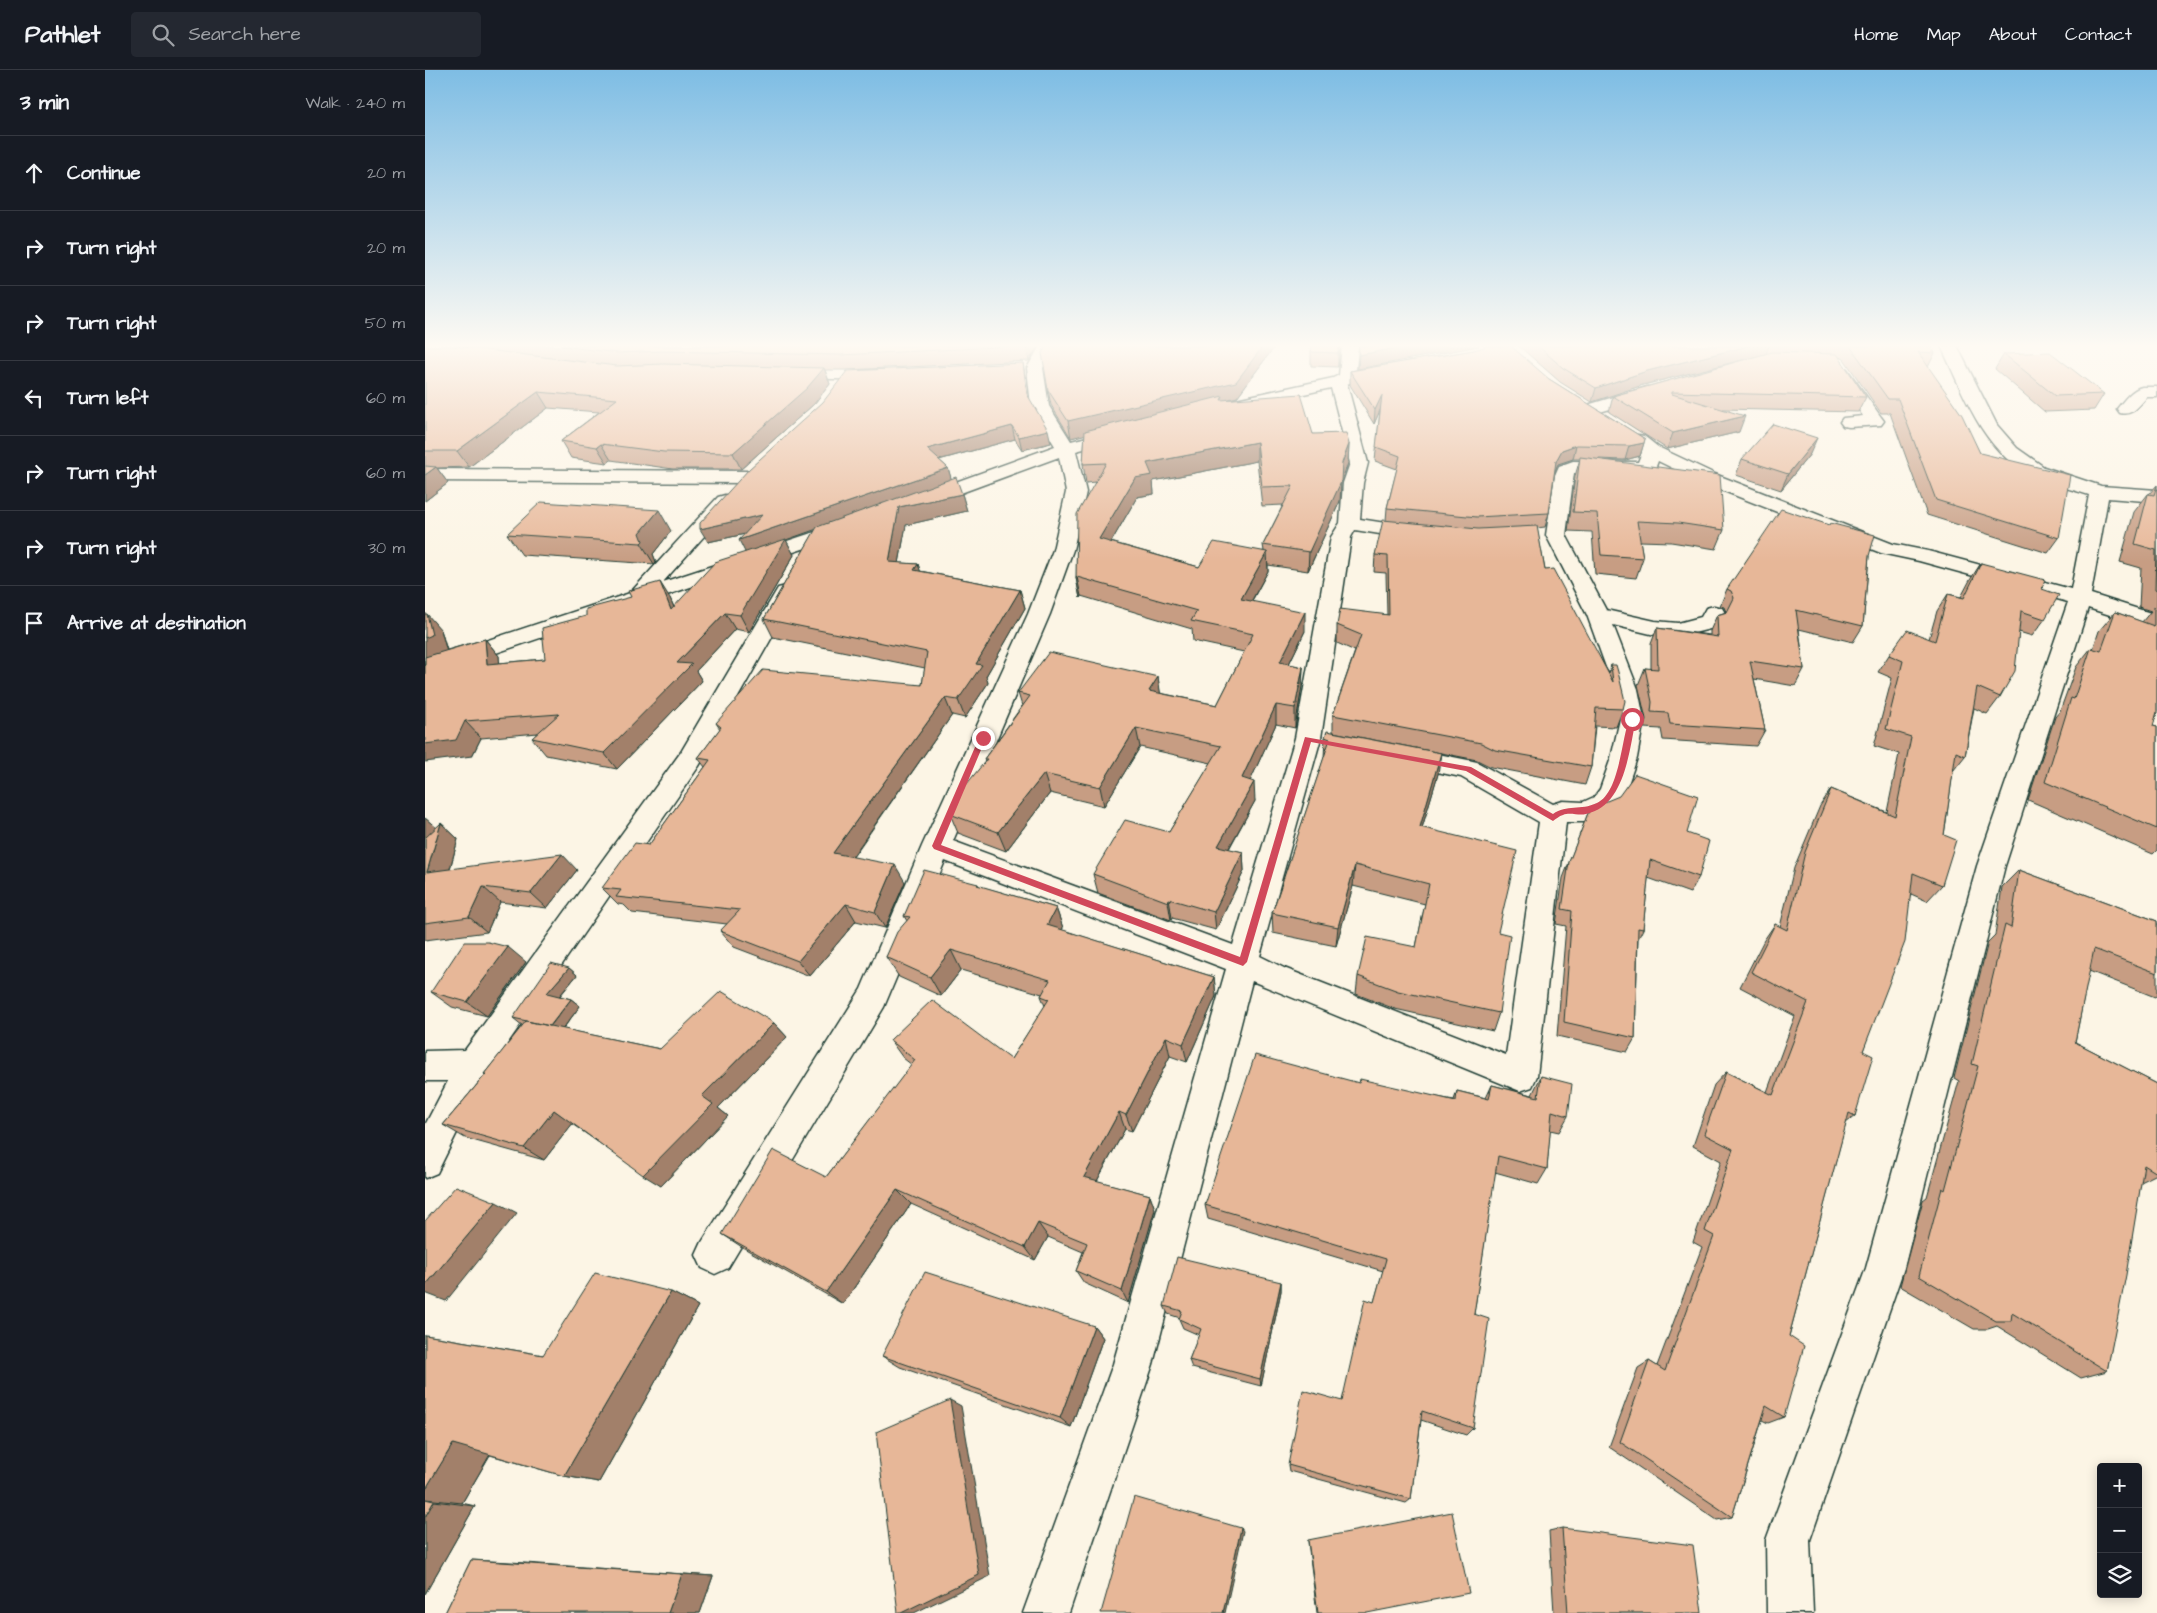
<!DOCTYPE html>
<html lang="en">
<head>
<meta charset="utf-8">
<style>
  body { margin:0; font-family:"Architects Daughter",sans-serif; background:#242831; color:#f1f3f6 }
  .controls { position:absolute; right:15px; bottom:15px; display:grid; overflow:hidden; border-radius:5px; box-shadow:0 2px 12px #0003 }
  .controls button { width:45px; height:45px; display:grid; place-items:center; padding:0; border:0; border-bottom:1px solid #363941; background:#171b24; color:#f1f3f6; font:25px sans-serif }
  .stop { position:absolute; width:15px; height:15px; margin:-11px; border:4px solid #d1495b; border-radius:50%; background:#fff }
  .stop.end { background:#d1495b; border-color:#fff; box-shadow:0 1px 5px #0008 }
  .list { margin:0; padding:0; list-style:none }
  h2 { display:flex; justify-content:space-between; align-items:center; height:65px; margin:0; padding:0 20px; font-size:21px }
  h2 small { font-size:16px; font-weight:400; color:#9ea1a6 }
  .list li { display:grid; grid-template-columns:32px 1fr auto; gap:15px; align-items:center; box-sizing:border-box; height:75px; padding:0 20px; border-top:1px solid #363941 }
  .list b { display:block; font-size:19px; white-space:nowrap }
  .list em { font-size:16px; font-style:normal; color:#9ea1a6 }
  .icon { flex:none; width:28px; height:28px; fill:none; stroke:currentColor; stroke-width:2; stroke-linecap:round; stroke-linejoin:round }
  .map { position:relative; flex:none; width:1732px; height:1543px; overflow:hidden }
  header { display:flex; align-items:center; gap:30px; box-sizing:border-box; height:70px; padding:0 25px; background:#171b24; border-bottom:1px solid #363941 }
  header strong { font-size:24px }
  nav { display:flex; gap:28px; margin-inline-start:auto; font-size:18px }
  .search { width:350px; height:45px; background:#242831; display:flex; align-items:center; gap:12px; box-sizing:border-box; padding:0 18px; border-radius:5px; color:#9ea1a6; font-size:19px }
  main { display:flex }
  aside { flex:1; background:#171b24 }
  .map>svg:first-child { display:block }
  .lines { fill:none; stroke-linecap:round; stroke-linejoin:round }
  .minor-casing { stroke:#1f3d34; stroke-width:3 }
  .minor { fill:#fcf5e5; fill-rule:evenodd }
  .wall { fill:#c79d83; stroke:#1f3d34; fill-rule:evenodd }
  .shaded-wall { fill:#a2806a; stroke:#1f3d34 }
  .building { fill:#e7b798; stroke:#1f3d34 }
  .route { fill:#d1495b }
</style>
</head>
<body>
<header>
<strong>Pathlet</strong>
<div class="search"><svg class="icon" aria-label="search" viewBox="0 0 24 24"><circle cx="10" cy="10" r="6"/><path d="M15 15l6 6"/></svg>Search here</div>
<nav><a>Home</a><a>Map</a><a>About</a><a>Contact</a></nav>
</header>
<main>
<aside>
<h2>3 min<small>Walk · 240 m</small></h2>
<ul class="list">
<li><svg class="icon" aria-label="ahead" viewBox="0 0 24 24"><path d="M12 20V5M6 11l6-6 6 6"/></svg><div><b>Continue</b></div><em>20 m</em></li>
<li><svg class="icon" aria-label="right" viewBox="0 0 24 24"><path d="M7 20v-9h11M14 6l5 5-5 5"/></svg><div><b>Turn right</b></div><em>20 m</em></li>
<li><svg class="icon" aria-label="right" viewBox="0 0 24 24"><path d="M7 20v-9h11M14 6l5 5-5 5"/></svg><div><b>Turn right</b></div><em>50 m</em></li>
<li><svg class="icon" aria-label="left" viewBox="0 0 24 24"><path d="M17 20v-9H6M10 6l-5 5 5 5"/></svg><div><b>Turn left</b></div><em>60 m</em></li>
<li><svg class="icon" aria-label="right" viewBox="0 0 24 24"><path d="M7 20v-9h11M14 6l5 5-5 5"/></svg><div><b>Turn right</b></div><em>60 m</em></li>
<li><svg class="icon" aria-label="right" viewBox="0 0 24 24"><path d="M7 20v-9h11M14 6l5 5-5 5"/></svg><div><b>Turn right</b></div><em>30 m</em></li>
<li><svg class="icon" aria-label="arrive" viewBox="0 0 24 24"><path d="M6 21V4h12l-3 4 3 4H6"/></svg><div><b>Arrive at destination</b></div></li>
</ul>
</aside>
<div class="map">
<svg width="1732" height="1543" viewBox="0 0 1732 1543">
  <rect width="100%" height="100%" fill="#fcf5e5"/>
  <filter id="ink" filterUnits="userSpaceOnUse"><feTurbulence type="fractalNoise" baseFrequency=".02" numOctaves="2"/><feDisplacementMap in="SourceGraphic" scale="10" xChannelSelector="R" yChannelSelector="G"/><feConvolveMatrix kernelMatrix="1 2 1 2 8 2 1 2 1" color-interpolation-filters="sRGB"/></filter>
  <g filter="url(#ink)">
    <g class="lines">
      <g class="minor-casing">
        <path id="minor" d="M615,276H631L618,298L624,336L646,371L695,359L701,360L704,364L701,368L651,381L661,422L648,480L625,544L528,771L808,875L870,668L906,467L915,453L918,413L925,393L906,318L811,339L805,338L802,334L805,330L811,329L908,308L914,305L917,276H933L931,301L936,303L938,306L936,309L922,314L943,393L938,413L935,449L992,458L999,460L1002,464L999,468L992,470L930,460L926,467L896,668L835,886L859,898L1081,985L1114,752L1036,707L978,695L969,692L965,686L969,680L978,677L1043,690L1052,692L1128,734L1138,731L1158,732L1169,727L1175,719L1186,688L1195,649L1189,619L1162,545L1121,465L1130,405L1134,396L1148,391L1213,392L1217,382L1204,370L1207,366L1213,365L1219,366L1233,377L1290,404L1468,474L1503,481L1646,519L1664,425C1645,419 1624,414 1606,405C1557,381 1538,322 1516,276H1532L1572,355L1592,378L1619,397L1676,416L1732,420V432L1683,428L1666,524L1732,545V560L1663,538L1580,796L1479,1198L1385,1470L1388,1543H1342L1341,1470L1441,1198L1552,796L1643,532L1494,491L1456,483L1276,412L1233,391L1230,399L1216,404L1149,403L1141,465L1181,540L1230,551L1253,553L1276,547L1281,538L1289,536L1297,538L1300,543L1293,557L1253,567L1230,565L1188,555L1213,619L1219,649L1212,688L1200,723L1187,741L1160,752H1141L1112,1006L1107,1017L1095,1021L827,911L728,1294L644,1543H598L688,1294L801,899L520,791L459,937L303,1198L290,1204L277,1198L271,1185L277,1172L436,919L497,776L603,544L628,480L641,422L634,387L506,434L499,436L492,434L489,430L492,426L630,376L606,336L602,298Z
          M1416,297L1422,299L1456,347L1459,351L1456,355L1424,357L1418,356L1415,352L1418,348L1438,346L1408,302L1410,299Z
          M365,300H457L463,302L465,305L463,308L457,310L359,308L357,305L359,302Z
          M1222,317L1228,318L1230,322L1228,326L1165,345L1159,344L1156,340L1159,336Z
          M1717,317H1732V327H1722C1713,336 1708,346 1695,343L1692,339C1698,331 1707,319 1717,317Z
          M0,399L322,401L329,403L331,407L329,411L322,413L0,411Z
          M300,425L307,427L310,431L307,435L238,512L411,455L418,453L425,455L428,459L425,463L0,607V591L205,523L293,427Z
          M361,516L369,518L372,523L274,696L60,1006L12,1103L0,1108V1055L23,1011H0V981L40,980L256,682L350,523L353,518Z"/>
      </g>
      <use href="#minor" class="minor"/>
    </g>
    <path class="wall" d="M0,276H613L604,291L421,300H400L405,314L389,334L316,399H248L186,390L182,393L146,388L136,371L174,342L123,338L44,397L12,398L23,413L0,431Z
      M621,276H850L812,327L805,329L888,364L924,374L923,393L916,412L915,431L883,501L843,495V501L827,531L880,561L864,594L878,597L877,616L870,658L851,654L825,711L830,731L804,779L818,782L819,801L791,860L747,848L746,850L673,823L668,804L744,762L786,693L715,677L679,736L625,723L581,781L533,763L525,744L560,692L559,689L597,636L593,623L733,607L735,623L792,635L819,582L768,571L767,559L656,526L655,528L651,508L670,412L661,413L658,394L660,364L646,368L626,335L623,320ZM832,391L837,436L858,435L838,475L839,481L774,497L686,472L712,427L729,424L728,411Z
      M887,276H915L913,297L886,296V282Z
      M1094,276H1505L1510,283L1503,297L1555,383L1634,468L1623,483L1502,445L1465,343H1456L1419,289L1414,287L1441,327L1433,342L1298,339L1314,362L1242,379L1184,342L1188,326L1341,284L1218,315L1167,332L1135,312Z
      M1049,280L1124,309L1220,369L1215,386L1200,390L1173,389L1299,460L1291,479L1246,472L1215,471L1218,488L1211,508L1170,504L1167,462L1143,461L1150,406L1155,389H1148L1133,394L1130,401L1124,443L1120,457L1112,458L1120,500L1184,603L1186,595L1198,639L1191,657L1170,656L1166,697L1160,715L1066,697L1052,690L908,662V645L930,581L912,573V555L962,545L961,503L949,502L950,485L961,450L962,438L972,399L950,391L955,340L949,354L925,315V301Z
      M1579,284L1679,324L1669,340L1620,342L1570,299Z
      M598,293L600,305L603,327L626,373L597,380L590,369L514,390L523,398L526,409L537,424L542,441L481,455L474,493L493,494L495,501L595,520L600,538L561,606L563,613L540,648L527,645L428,787L480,812L460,858L431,851L385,906L309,877L295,861L302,854L207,843L199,835L193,834L177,818L224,775L280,697L273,688L295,659L291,653L497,615L500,598L348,567L339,549L391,459L361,470L369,485L324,562L310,559L271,601L277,611L192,699L121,685L107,668L113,663L56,668L47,686L16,560L22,580L60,569L74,586V593L120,589L245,528L249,537L321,482L320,464L283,472Z
      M1385,384L1356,420L1311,405L1317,389Z
      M1732,415V642L1728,656L1732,657V780L1728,784L1603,730L1630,647L1635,641L1651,597L1666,578L1668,579L1674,561L1690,542L1717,552L1726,541L1714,537L1716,498L1695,492L1709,442L1723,424H1724Z
      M246,461L228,484L231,492L229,494L97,485L82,464Z
      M1444,486L1438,556L1428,572L1374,559L1379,599L1370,616L1329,609L1340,660L1331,676L1238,670L1236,659L1219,658L1221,649L1213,615L1220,598L1226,599V574L1232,558L1285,565V561L1292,545L1301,542L1299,537L1295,536L1302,519Z
      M1556,493L1617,519L1620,549L1607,566L1594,562L1575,627L1562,644L1549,638L1540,686L1528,701L1519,765L1517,815L1502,831L1486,824L1438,981L1430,1046L1421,1053L1364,1266L1359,1347L1343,1353L1337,1350L1307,1447L1292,1450L1184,1377L1213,1298L1224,1291L1232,1296L1277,1177L1268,1172L1296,1091L1268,1076L1289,1015L1301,1002L1342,1022L1370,946L1315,917L1339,870L1350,854L1355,857L1369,798L1395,736L1406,719L1462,742L1474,684L1449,676L1467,608L1453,602L1464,585L1504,569L1512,541L1523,524L1536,527L1545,510Z
      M900,667L1013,704L997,758L1073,862L1074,943L1068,961L970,939L931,924L933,906L991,877L1000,834L928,816L911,876L848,863L847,843L899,688Z
      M1165,738L1262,763L1274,807L1265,823L1223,808L1218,859L1213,869L1210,968L1202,982L1132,966L1141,856L1131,854L1138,808Z
      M0,748L11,758L16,753L33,769L25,799L152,800L122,838L75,832L62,862L0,870Z
      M1594,800L1732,851V925L1730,927L1664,901L1650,972L1732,1014V1104L1716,1112L1682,1301L1656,1308L1572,1256L1563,1259H1549L1475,1216L1498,1130L1502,1127L1534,1011L1529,1008L1563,872L1570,865L1577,817Z
      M553,814L554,816L631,838L638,858L637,860L789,907L791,926L762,992L745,986L707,1061L700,1059L672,1111L725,1125L730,1139L703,1233L659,1213L651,1201L658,1182L623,1167L610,1190L486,1134L418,1234L317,1177L297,1164L401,1107L487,995L478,988L465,970L586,989L620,936L616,926L617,924L536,900L516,926L474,907L461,887L482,851L479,846Z
      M101,892L62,946L27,937L6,922Z
      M144,898L152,905L135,926L146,929L155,936L138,959L235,979L349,953L362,967L293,1038L303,1046L236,1116L147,1054L119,1090L40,1068L18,1055L60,1005L59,1004L98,956L88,948Z
      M1116,1006L1143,1046L1134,1062L1125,1060L1122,1099L1113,1114L1070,1102L1049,1244L1048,1358L1041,1365L996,1350L986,1429L981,1433L864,1401L863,1395L917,1331L949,1232L958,1201L783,1149L780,1135L934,1013L1029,1030L1032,1021L1061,1028L1067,1015L1107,1025Z
      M856,1212V1221L836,1316L767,1298L764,1290L774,1265L758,1258L754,1249L755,1248L743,1244L739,1236Z
      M246,1222L273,1236L174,1412L139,1406L65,1385L37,1433L50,1436L0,1524V1265L118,1285Z
      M669,1256L678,1268L646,1357L475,1297L457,1286Z
      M1137,1458L1277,1543H1129L1124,1461Z
      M883,1470L942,1543H892L883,1472Z
      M46,1490L86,1492L288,1506L275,1543H20Z"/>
    <path class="shaded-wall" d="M601,276H613L604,291Z
      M838,276H850L812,327L646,368L643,351Z
      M914,276H915L913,297V283Z
      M982,276H1054L933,299L934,285Z
      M1323,276H1344L1341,284L1218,315L1167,332L1171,318L1222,301Z
      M399,298L405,314L389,334L316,399L308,383Z
      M113,322L123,338L44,397L32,381Z
      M957,325L956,338L949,354L950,340Z
      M1320,346L1314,362L1242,379L1248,363Z
      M587,356L590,369L506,392L502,379Z
      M623,360L626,373L597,380L594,367Z
      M1392,368L1385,384L1356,420L1363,404Z
      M832,372V391L728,411L729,424L712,427L677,488L674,469L710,408L722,393Z
      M1219,373L1215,386L1200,390L1204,376Z
      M176,374L186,390L182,393L172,377Z
      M924,374L923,393L916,412L915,431L883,501L884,482Z
      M1151,375L1148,389L1133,394L1128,405L1131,391L1137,380Z
      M11,397L23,413L0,431V405Z
      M523,398L527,411L361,470L369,485L324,562L315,545L321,484L314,470Z
      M537,424L542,441L481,455L471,510L464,492L474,437Z
      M234,440L246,461L228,484L231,492L229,494L216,473L215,463Z
      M337,445L343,459L283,472L275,459Z
      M842,482L843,501L817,548L816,529Z
      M493,494L499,512L489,500Z
      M652,507L656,526L655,528L651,508Z
      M235,512L245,528L257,557L246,540Z
      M595,520L600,538L561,606L563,613L540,648L533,630L551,594Z
      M880,542V561L855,612V592Z
      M300,543L310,559L271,601L277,611L192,699L179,683L252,593Z
      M2,544L16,560L22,582L0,589V568Z
      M60,569L74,586L76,610L62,594Z
      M878,597L877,616L870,658V638Z
      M733,607L736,627L724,621Z
      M520,628L527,645L418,800L408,783Z
      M851,635V654L818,727L817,708Z
      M40,651L56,668L47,686L0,692V674Z
      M711,658L715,677L679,736L675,717Z
      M1016,683L1013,704L991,778L995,757Z
      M619,704L625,723L581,781L573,762Z
      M829,712L830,731L795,794L793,776Z
      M0,748L13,759L0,786Z
      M16,753L33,769L20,817L2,802Z
      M818,782L819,801L791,860L789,842Z
      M137,784L152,800L122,838L106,823Z
      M470,795L480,812L460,858L450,842Z
      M930,795L928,816L911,876L913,857Z
      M58,817L75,832L62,862L44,847Z
      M744,829L747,848L746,850L743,832Z
      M421,834L431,851L385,906L373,891Z
      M631,838L638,858L629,875L622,855Z
      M83,877L101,892L62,946L42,932Z
      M526,880L536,900L516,926L505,907Z
      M144,898L152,905L131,930L122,923Z
      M789,907L791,926L762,992L758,974Z
      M146,929L155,936L133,965L124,958Z
      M349,953L362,967L293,1038L303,1046L236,1116L218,1105L277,1026Z
      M741,967L745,986L707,1061L701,1045Z
      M129,1040L148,1053L119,1090L99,1078Z
      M694,1042L700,1059L666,1122L659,1107Z
      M472,1120L486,1134L418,1234L401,1222Z
      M725,1125L730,1139L703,1233L697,1221Z
      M71,1132L92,1143L21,1231L0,1223V1216Z
      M613,1153L623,1167L610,1190L600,1177Z
      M856,1212V1221L836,1316L835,1309Z
      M246,1222L273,1236L174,1412L139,1406Z
      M669,1256L678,1268L646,1357L635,1348Z
      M525,1330L536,1336L565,1506L489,1543H476Z
      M28,1374L67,1381L37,1433L0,1429V1420Z
      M9,1431L50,1436L0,1524V1447Z
      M816,1458L818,1461L800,1543H798Z
      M257,1504L288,1506L275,1543H243Z"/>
    <path class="building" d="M0,276H28L192,296L238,294L399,298L382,318L308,383L239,382L176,374L172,377L136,371L192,329L113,322L32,381H0Z
      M136,276H592L415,285L238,281L193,283Z
      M621,276H838L811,312L643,351L623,320L617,283Z
      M887,276H914L913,283L886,282Z
      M934,276H982L934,285Z
      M1062,276H1086L1124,309L1220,369L1219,373L1204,376L1151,375L1137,380L1131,391L1124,443L1052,447L962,438L975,386L951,377L957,325L950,340L925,301L1049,280Z
      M1113,276H1323L1222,301L1171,318L1138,298Z
      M1425,276H1505L1510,283L1493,282L1537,345L1555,383L1645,405L1634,468L1511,430L1473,329H1463Z
      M1347,282L1412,284L1441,327L1247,322V324L1320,346L1248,363L1188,326Z
      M1625,282L1679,324L1630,326L1579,284Z
      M598,293L602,324L623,360L594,367L587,356L502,379L523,398L314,470L337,445L275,459V453L324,399L398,332L422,301Z
      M876,324L888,364L921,363L924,374L917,393L916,412L884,482L838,475L868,416L837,417L832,372L722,393L727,405L710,408L674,469L774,497L789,472L842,482L816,529L880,542L855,592L878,597L870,638L851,635L817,708L829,712L793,776L818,782L789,842L744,829L743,832L668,804L700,750L744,762L796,676L711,658L675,717L619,704L573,762L525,744L536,721L562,689H559L605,626L593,623L624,582L733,607L724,621L792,635L828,564L766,551L772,541L652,507L651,508L652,444L681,393L658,394L660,361L798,326L796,330Z
      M1348,354L1392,368L1363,404L1317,389Z
      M1155,387L1295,405L1299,460L1253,453L1212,451L1218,488L1176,485L1172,443L1148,442Z
      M0,396L11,397L0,405Z
      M531,407L537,424L474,437L464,492L493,494L489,500L595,520L551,594L557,595L533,630L520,628L408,783L470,795L450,842L421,834L373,891L295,861L315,840L191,827L196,820L177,818L210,773L224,775L285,690L273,688L296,657L291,653L338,600L497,615L502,582L339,549L392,457Z
      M1732,415V520L1730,519L1731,480L1710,474L1723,424L1729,425Z
      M116,432L234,440L215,463L218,471L216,473L82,464Z
      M1356,439L1404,455L1405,453L1450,465L1444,486L1438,556L1371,540L1379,599L1325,591L1340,660L1245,654L1243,643L1226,642L1227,632L1220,598L1233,599L1232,558L1293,567L1292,545L1302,542L1309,528L1306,521L1302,519Z
      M958,450L1053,459L1112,456L1120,500L1128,499L1188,612L1186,595H1191L1193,602L1200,631L1198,639L1171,638L1166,697L1070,680L1056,673L908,645L936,565L912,555L915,539L964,545L963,486L950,485Z
      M361,469L315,545L300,543L252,593L267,594L179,683L107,668L134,644L40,651L31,670L0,674V587L60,569L62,594L120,589L117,558L161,546V539L206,527L203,521L235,512L246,540L290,492Z
      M1556,493L1620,510L1617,519L1634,525L1620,549L1596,541L1590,601L1575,627L1552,617L1540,686L1531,682L1519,765L1531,770L1517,815L1488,803L1480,872L1438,981L1448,986L1430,1046L1424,1043L1364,1266L1379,1276L1359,1347L1341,1336L1307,1447L1195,1372L1224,1291L1240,1301L1289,1166L1280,1161L1308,1079L1279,1064L1301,1002L1348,1025L1383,932L1326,902L1350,854L1362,860L1380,782L1406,719L1470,746L1486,667L1461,659L1478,591L1464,585L1482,560L1510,571L1523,524L1539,528Z
      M1729,537L1732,538V642L1728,656L1732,657V759L1620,712L1646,628L1649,629L1666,578L1676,581L1690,542L1729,556Z
      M0,544H2L7,565L0,568Z
      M902,661L1016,683L995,757L1092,781L1073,862L1085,865L1074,943L973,921L933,906L942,867L991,877L1004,814L930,795L913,857L847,843L905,669L900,667Z
      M1210,704L1273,726L1262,763L1284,771L1274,807L1225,790L1218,859L1213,858L1210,968L1139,952L1147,841L1137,839L1144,792L1165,738L1194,726Z
      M16,753L2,802L137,784L106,823L58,817L44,847L0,853V768Z
      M499,800L553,814L552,815L631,838L622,855L789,907L758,974L741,967L701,1045L694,1042L659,1107L725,1125L697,1221L651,1201L662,1173L613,1153L600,1177L472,1120L401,1222L297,1164L348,1080L401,1107L490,990L465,970L507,930L586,989L624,929L616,926L625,910L526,880L505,907L461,887L472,862L485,847L479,846Z
      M1594,800L1732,851V903L1669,879L1650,972L1732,1014V1103L1719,1095L1701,1205L1682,1301L1587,1243L1586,1251H1571L1494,1206L1517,1118L1520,1120L1553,996L1547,994L1580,855L1586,858Z
      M39,872H63L83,877L42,932L6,922Z
      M126,893L144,898L122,923L146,929L125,956L88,948Z
      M296,921L349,953L277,1026L288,1034L218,1105L129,1040L99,1078L18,1055L61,1004H59L101,951L235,979Z
      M830,985L934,1013L935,1009L1031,1031L1032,1021L1064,1029L1067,1015L1113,1027L1116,1006L1147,1014L1143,1046L1127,1041L1122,1099L1073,1086L1049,1244L1064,1249L1048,1358L997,1341L986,1429L863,1395L878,1320L917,1331L940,1229L949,1232L961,1189L780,1135Z
      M31,1116L71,1132L0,1216V1151Z
      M752,1187L856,1212L835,1309L764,1290L776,1259L754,1249L757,1241L739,1236Z
      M500,1202L669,1256L635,1348L457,1286Z
      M170,1203L246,1222L139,1406L28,1374L0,1420V1265L118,1285Z
      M525,1330L554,1505L476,1543H473L451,1362Z
      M709,1427L816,1458L798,1543H676Z
      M0,1429L9,1431L0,1447Z
      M1027,1442L1044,1523L942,1543H893L883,1470Z
      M1137,1458L1268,1475L1277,1543H1143Z
      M46,1490L257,1504L243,1543H20Z"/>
  </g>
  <linearGradient id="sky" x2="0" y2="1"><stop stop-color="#7ebde4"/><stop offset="0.56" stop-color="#fefaf3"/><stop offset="1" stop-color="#fefaf3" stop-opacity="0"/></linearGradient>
  <rect width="1732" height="492" fill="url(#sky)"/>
  <path class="route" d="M1205,647L1211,649C1204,681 1200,736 1161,744C1154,746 1145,742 1138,745C1134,746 1131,749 1128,751L1041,701L886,672L822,892L818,896L509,779L507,776L554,668L560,666L561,668L516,775L815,887L880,667L1046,697L1128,744C1142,734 1155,741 1172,733C1195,722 1196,669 1205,647Z"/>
</svg>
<div class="controls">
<button>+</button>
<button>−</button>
<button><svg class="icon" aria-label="layers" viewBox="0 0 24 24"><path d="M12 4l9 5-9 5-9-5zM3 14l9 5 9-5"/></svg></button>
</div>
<div class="stop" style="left:1207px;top:649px"></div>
<div class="stop end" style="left:558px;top:668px"></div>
</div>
</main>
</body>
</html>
